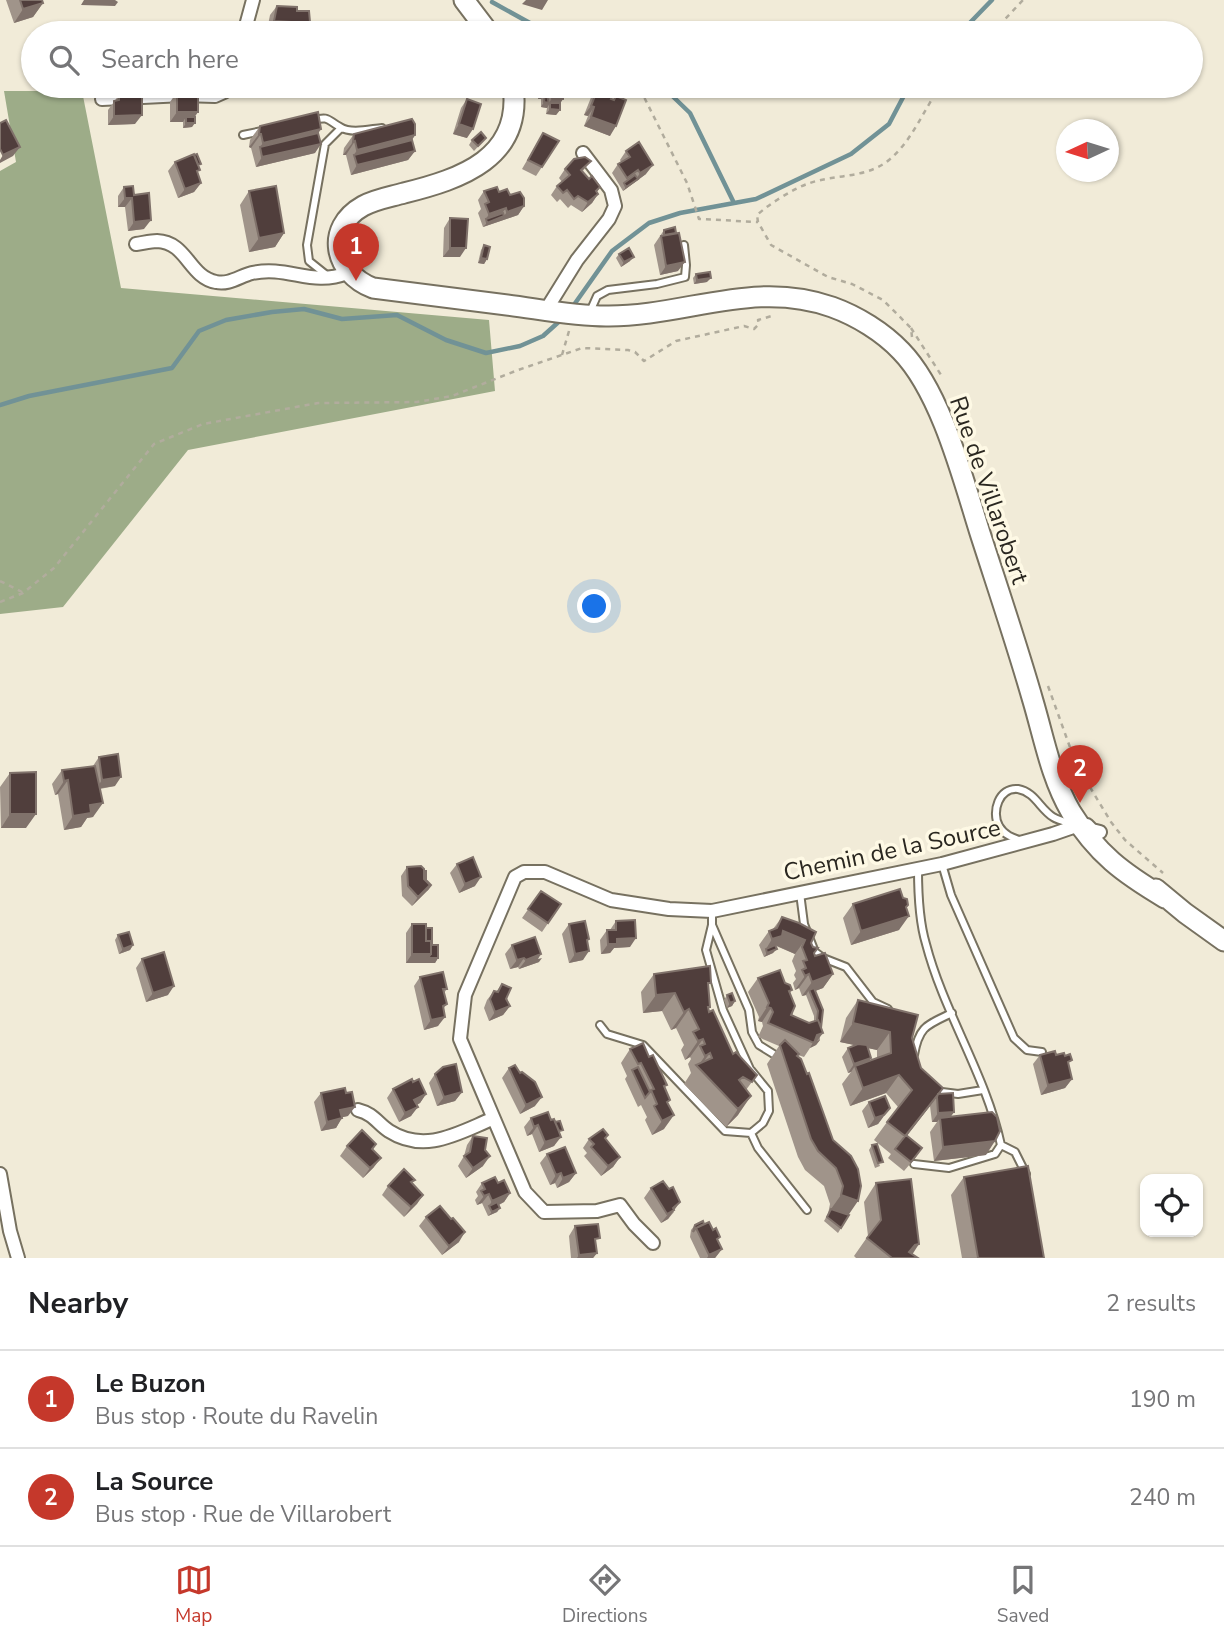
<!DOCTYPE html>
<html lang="en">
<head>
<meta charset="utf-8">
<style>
  body { margin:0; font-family:"Nunito Sans",sans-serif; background:#f6f6f6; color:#202124 }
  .controls { position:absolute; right:21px; bottom:21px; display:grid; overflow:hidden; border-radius:14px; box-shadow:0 2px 5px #0004 }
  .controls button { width:63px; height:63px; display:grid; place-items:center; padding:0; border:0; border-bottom:2px solid #e0e0e0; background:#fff; color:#202124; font:35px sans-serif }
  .compass { position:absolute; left:1056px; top:119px; width:63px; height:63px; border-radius:50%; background:#fff; box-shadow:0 2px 5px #0004; rotate:266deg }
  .you { position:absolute; left:595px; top:607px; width:24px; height:24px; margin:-18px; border:5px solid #fff; border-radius:50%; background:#1a73e8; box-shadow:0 0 0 10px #1a73e833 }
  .badge { display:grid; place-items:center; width:46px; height:46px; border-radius:50%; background:#c5382b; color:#fff; font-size:23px; font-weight:700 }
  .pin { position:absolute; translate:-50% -58px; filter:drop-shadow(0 2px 4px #0008) }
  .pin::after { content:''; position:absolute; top:37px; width:24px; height:21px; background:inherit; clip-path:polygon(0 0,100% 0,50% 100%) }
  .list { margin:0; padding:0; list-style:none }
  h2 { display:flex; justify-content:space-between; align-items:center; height:91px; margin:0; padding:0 28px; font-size:30px }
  h2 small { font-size:23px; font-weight:400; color:#757577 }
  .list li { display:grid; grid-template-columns:46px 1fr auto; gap:21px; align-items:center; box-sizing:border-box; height:98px; padding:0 28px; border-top:2px solid #e0e0e0 }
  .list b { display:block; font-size:26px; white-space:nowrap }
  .list p { margin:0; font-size:23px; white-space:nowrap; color:#757577 }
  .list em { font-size:23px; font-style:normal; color:#757577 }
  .icon { flex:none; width:38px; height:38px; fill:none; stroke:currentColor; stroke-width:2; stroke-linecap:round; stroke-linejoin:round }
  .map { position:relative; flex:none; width:1224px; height:1258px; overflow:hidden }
  .search { position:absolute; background:#fff; box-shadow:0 2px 5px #0004; left:21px; right:21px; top:21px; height:77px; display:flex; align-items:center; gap:18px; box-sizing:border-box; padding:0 24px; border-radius:38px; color:#757577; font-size:26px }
  .sheet { height:287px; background:#fff }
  nav { display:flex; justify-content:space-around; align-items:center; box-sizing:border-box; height:98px; border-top:2px solid #e0e0e0; background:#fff; font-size:19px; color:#757577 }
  nav a { display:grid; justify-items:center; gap:4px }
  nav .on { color:#c5382b }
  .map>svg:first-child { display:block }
  .forest { fill:#9dac88 }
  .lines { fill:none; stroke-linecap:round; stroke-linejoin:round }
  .stream { stroke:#719296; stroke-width:4.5 }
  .service-casing { stroke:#777160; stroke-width:10 }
  .minor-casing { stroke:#777160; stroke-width:16 }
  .secondary-casing { stroke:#777160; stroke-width:23 }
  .path { stroke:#b1ac9d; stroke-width:2.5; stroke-dasharray:5 5; stroke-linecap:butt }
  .service { stroke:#fff; stroke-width:6 }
  .minor { stroke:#fff; stroke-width:12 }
  .secondary { stroke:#fff; stroke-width:19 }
  .wall { fill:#a0948a; fill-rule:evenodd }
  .shaded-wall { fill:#80726b }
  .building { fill:#503e3c; stroke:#80726b; stroke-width:2 }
  .labels { text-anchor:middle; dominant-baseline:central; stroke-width:7; stroke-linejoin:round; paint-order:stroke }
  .street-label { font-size:24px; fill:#2a2720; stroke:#fef9e5 }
</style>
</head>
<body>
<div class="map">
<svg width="1224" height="1258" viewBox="0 0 1224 1258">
  <rect width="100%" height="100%" fill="#f1ebd8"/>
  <path class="forest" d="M4,91H82L121,288L489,320L495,391L188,450L63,607L0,614V171L16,162Z"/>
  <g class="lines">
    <path class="stream" d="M492,2L548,33
      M960,33L992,0
      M662,86L690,113L734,203
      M571,309L612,251L649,223L680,213L756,199L851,154L889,124L909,86
      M0,405L29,396L172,368L199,331L226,320L272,312L304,309L342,319L397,315L446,340L486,353L520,346L543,336L563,318"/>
    <g class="service-casing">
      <path id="service" d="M622,86L627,88
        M313,120C330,116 327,120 340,127C351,134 370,129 382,128
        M243,135L262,131
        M329,277L309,261L307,245L325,144L341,128
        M589,314L597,296L608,290L657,284L685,277L686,265L684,245
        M1022,841C1013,838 1004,835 999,826C991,812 999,787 1018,789C1035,792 1040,809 1053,817C1059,821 1067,822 1074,824
        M942,864L951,895L1014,1038L1027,1050L1042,1052
        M800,893L804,924L815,952L823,958L846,967L873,1002L888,1009
        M712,912V925L749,1010L752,1032L759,1045L780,1058
        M600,1025L607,1034L643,1045L725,1131L751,1133L763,1123L769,1111L768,1091L750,1069L723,1010L706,950L712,925
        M914,1055C919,1026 927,1025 952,1013
        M934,1091L958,1094L983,1090
        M751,1133L758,1148L807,1210
        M1001,1145L1015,1152L1026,1174
        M914,1164L949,1168L995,1154L1001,1145C986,1075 944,1013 926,944C919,921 918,893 918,869"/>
    </g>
    <g class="minor-casing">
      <path id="minor" d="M244,33L253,0
        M102,99L183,95L215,96L224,92L228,86
        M136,244C143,243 151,241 157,241C187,242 189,277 216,282C229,285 240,276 252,273C288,265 312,287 347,273
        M546,310L577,260L609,219L615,206L611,190L583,153
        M358,1110C374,1114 377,1123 389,1131C425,1154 458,1133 492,1119
        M0,1174L10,1231L18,1258
        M653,1243L634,1224L620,1205L597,1211L544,1212L525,1192L460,1039L465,995L515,877L524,872H545L611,900L669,909L712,911L942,864L1053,834L1079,825H1087L1092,830L1100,832"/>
    </g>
    <g class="secondary-casing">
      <path id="secondary" d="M464,0L489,33
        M513,86C523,158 461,179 404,193C390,197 376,199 363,206C324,228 334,273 373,288C417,294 462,299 507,305C539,309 573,316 606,316C684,317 754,279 832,307C857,316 883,332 901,351C941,392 963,479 980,533C998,589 1017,645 1033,701C1044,738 1051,778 1071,812C1097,854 1123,873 1165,898
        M1156,889L1185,913L1224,941"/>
    </g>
    <path class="path" d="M992,33L1023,0
      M636,93L644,97L687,183L699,219L758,222
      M911,328L943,378
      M912,337L911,328L883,300L852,284L828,277L771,245L758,222L757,215C769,204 793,189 807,184C833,174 866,179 889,160C913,140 923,110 941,86
      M562,355L569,331
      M0,581L22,592
      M0,602L23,593L54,568L154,444L203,424L318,403L417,402L452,396L518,370L582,348L628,350L635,352L644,361L676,341L744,326L754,329L759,324L758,320L775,315
      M1048,686L1076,764L1111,822L1125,840L1163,873"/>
    <use href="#service" class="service"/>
    <use href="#minor" class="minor"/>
    <use href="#secondary" class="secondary"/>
  </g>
  <path class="wall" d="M6,0H43V3L33,17L14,23Z
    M277,6L297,11L310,22L307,27V33H283V31L267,30L270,15Z
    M539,86H564L563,99L560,103V110L556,115L546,114L547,108L541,107V99H538Z
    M599,86L611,99L614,100L616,96L610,136L584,126L588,116L584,115L592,95Z
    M177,92L195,117L192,127L183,128V122H170V102Z
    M119,95L135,124L108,125V110Z
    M467,99V138L453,134L461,108Z
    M260,126L318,133L315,153L256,167L251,148L249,147L250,140Z
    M543,133L559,141L536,176L522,169Z
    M354,134L415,135L412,140L415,151L408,160L351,175L346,155H343L344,148Z
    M486,138L474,151L469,145L472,140Z
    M626,151L646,174L623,191L612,173L618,164L621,162L620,160Z
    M591,161L582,172L589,179L600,187L597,192L598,194L592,203L582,212L571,205L568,208L560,199L557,202L551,195L557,186L562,182L559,178L565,169Z
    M175,162L199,167L197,173L201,183L194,192L178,198L168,171Z
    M124,187L134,195L144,229L128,231L125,207H118V196Z
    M249,191L284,233L275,247L249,252L240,205Z
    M484,191L499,192L510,195L524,206L518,215L483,227L478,213L481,209L478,200Z
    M450,218L460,257H443L444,228Z
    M664,230L678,271L660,275L654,245Z
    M484,245L487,259L484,264L478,263L481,250Z
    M619,254L630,261L621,267L616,258Z
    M696,274L707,282L694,284L693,278Z
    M99,757L115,786L100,789L93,817L87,818L81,827L64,830L58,794L55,795L52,784L62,770L93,766Z
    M10,773L26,828H1L0,787Z
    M457,864L475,886L459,893L450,873Z
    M407,867L426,880L428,890L412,906L402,896L401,876Z
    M541,891L561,904L542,932L522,918Z
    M903,898L908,905L906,908L899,930L851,945L843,918L853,904Z
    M782,917L811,943L815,956L833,974L823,988L815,991L820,1040L816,1045L810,1048L804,1057L798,1055L797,1057L807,1074L833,1140L849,1215L838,1233L824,1221L828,1214L830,1204L824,1186L805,1170L798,1157L767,1064L779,1046L758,1037L763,1026L762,1022L758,1021L759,1017L748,992L758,978L785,983L792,990L790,993L793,1016L809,1023L814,1021V1016L806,995L802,996L799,988L795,990L793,983L796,979L794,975L796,971L792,961L795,954L776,946L773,953L764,957L759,945L769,931L773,929Z
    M616,921L630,947L614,948L610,953L601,954L600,940L607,930H610Z
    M412,924L426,928L432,945L438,958L435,963H406V933Z
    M569,924L589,939L587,941L583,960L569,963L562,934Z
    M118,935L133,945L130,950L119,954L115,940Z
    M512,945L539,962L519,969L518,967L510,969L505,954Z
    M142,959L168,995L146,1002L136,968Z
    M654,974L709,987V1012L733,1054L757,1075L746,1090L738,1115L726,1127L684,1084L691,1073L688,1064L691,1059L690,1057L685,1060L681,1050L684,1045L676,1028L671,1030L662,1011L643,1013L641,992Z
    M420,977L447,989L444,993L447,1004L443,1009L438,1026L424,1030L414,986Z
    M502,984L510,1006L503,1015L489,1021L484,1008L487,1000L494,991L496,992Z
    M727,995L735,1001L732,1006L727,1008L724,1000Z
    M858,1000L912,1038L921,1068L938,1094L950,1117L986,1155L934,1161L930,1132L937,1122H932L930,1106L907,1135L922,1148L916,1157L904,1171L888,1158L891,1154L874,1140L898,1107L886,1093L850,1106L842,1084L851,1072L848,1073L842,1057L848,1048L855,1045L840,1042L846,1018ZM868,1048L877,1050V1058L869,1061Z
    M630,1049L649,1057L667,1085L664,1088L670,1100L668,1103L664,1129L652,1135L645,1120L647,1117L641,1105L638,1107L625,1079L627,1076L621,1063Z
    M1056,1054L1069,1065L1072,1079L1065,1088L1041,1095L1033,1064L1040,1055Z
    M509,1068L535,1106L520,1114L502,1078Z
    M435,1074L462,1092L455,1101L437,1106L429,1083Z
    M413,1082L426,1094L420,1103L417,1105L411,1116L399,1122L387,1098L393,1089Z
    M321,1093L348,1116L342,1117L336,1128L321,1131L314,1102Z
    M869,1102L883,1117L878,1124L868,1128L862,1111Z
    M531,1118L551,1120L560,1134L554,1146L539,1152L532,1134L527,1136L524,1127Z
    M608,1135L605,1139L620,1157L613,1167L601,1176L584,1156L587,1153L583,1148L589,1139Z
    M473,1136L483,1166L466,1178L458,1166L464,1156L467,1145Z
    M376,1144L373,1150L374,1167L363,1178L340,1156L347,1146Z
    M872,1145L880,1166L875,1168L869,1150Z
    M547,1154L576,1173L569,1182L557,1188L555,1183L550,1185L540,1163Z
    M964,1177L1044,1258H962L951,1195Z
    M412,1183L423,1196L404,1217L382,1195L388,1186Z
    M482,1183H498L510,1193L504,1202L499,1205L500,1208L497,1212L488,1216L482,1203L477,1205L475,1200L478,1196L476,1192Z
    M876,1183L913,1254L918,1258H856L854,1256L868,1236L864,1202Z
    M651,1188L674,1212L668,1219L661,1223L644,1198Z
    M426,1217L451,1219L459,1242L442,1255L419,1226Z
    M695,1225L713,1230L720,1237L718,1240L722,1249L715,1258H700L690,1237L691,1230Z
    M575,1226L596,1244L597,1253L593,1258H571L569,1236Z"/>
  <path class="shaded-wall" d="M36,0H43L40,4L43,3L33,17L14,23L23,9Z
    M84,0H115L118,2L115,6L81,5Z
    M526,0H548L542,10L522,4Z
    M274,21L290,22L283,31L267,30Z
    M304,22H310L304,32Z
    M541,94H545L541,99H538Z
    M552,98L563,99L557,108L550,103L547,108L541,107L544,102L549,103Z
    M591,106L594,107L588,116L584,115Z
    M550,109L560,110L556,115L546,114Z
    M177,112H198L192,121L186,117L183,122H170Z
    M142,115L135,124L108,125L114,116Z
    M591,117L616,126L610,136L584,126Z
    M186,123H195L192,127L183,128Z
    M459,124L473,129L467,138L453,134Z
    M321,129L312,143L260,147L253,156L263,143Z
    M259,134H261L251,148L249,147Z
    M415,135L406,149L354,155L357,150Z
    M355,141L346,155H343L353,142Z
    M321,144L315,153L256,167L262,157Z
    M20,147L13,156L0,163V160L3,155Z
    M415,151L408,160L351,175L357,165Z
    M653,165L646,174L623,191L626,187L635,181L640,173Z
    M201,183L194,192L178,198L185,189Z
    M598,194L592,203L582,212L588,202Z
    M125,198H132L125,207H118Z
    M524,206L518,215L483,227L487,223L504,216L507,212Z
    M506,208L499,217L486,219L489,214Z
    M151,220L144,229L128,231L134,222Z
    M284,233L275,247L249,252L259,238Z
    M450,248H466L460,257H443Z
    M634,257L630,261L621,267L624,262Z
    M481,258L487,259L484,264L478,263Z
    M685,262L678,271L660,275L666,266Z
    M711,278L707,282L694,284L697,280Z
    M121,777L115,786L96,789L102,780Z
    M68,780L58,794L55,795L64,781Z
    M103,803L93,817L87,818L81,827L64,830L73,816L90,805Z
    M10,814H36L26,828H1Z
    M481,877L475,886L459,893L465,884Z
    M431,885L428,890L412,906L418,897Z
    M908,905L899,919L909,916L899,930L851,945L861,931Z
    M783,931L805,940L795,954L775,945L766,949L772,939Z
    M636,938L630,947L614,948L610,953L601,954L608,944L617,939Z
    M133,945L130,950L119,954L123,949Z
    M777,949L773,953L764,957L767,953Z
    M589,951L583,960L569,963L575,954Z
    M412,954H431L438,958L435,963H406Z
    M541,954L538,959L542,958L539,962L519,969L526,960Z
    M524,958L518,967L510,969L517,960Z
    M809,974L799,988L795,990L805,976Z
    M833,974L823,988L810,993L809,990L806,995L802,996L812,982Z
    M174,986L168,995L146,1002L153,993Z
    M675,993L662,1011L643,1013L656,995Z
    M735,1001L732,1006L727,1008L730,1003Z
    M510,1006L503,1015L489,1021L495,1012Z
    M767,1007L771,1008L762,1022L758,1021Z
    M689,1009L676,1028L671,1030L684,1012Z
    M445,1017L438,1026L424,1030L431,1020Z
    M853,1023L890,1032L877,1050L840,1042Z
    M823,1033L817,1041L820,1040L816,1045L810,1048L817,1035Z
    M703,1039L690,1057L685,1060L698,1041Z
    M710,1053L699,1068L698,1066L705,1056Z
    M871,1058L865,1067L855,1066L851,1072L848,1073L854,1064Z
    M899,1075L886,1093L850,1106L863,1088Z
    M1072,1079L1065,1088L1041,1095L1048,1085Z
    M943,1088L930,1106L896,1150L905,1136Z
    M462,1092L455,1101L437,1106L444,1097Z
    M426,1094L420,1103L408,1109L414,1100Z
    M751,1096L738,1115L726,1127L738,1109Z
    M542,1097L535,1106L520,1114L526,1105Z
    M355,1107L348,1116L334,1119L340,1110Z
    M418,1107L411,1116L399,1122L405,1113Z
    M890,1108L878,1124L868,1128L875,1118Z
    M954,1112L948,1121L940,1118L937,1122H932L938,1113Z
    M674,1115L664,1129L652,1135L662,1121Z
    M342,1118L336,1128L321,1131L327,1122Z
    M538,1125L532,1134L527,1136L534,1127Z
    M561,1137L554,1146L539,1152L545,1142Z
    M995,1141L986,1155L934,1161L943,1147Z
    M490,1156L483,1166L466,1178L473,1168Z
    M620,1157L613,1167L601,1176L608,1166Z
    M381,1158L374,1167L363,1178L370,1168Z
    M561,1173L555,1183L550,1185L556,1175Z
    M576,1173L569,1182L557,1188L563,1178Z
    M510,1193L504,1202L490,1209L489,1206L492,1201Z
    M489,1194L482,1203L477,1205L484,1196Z
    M423,1195L417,1204L404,1217L411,1207Z
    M841,1195L858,1201L845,1220L831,1209Z
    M680,1202L668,1219L661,1223L673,1208Z
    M500,1208L497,1212L488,1216L492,1212Z
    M465,1232L459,1242L442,1255L449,1246Z
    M919,1244L910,1258H905L915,1245Z
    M722,1249L715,1258H707L709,1255Z
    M597,1253L593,1258H577L579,1255Z"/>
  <path class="building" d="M20,0H42L43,3L23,9Z
    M277,6L297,7V11H309L310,22H304L303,33H287L290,22L274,21Z
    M303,27H307V33H303Z
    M542,86H544L549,103L544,102L545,94H541Z
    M549,86H564L563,99L552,98Z
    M599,86L606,88L605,92L613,95L611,99L614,100L616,96L626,100L616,126L591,117L594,107L591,106Z
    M177,92H198V112H177Z
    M142,94V115L114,116V101L119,100V95Z
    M467,99L481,104L473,129L459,124Z
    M550,103H560V110L550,109Z
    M318,112L321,129L263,143L261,134H259L260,126Z
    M186,117H195V123H186Z
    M412,119L415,124V135L357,150L355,141L353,142L354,134Z
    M6,120L20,147L3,155L0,149V123Z
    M481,132L486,138L478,146L472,140Z
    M318,133L321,144L262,157L260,147Z
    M543,133L559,141L542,167L528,160Z
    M412,140L415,151L357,165L354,155Z
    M639,142L653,165L640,173L638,170L627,178L618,164L630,157L626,151Z
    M194,154L200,170L197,171L201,183L185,189L175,162Z
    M197,154L201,164L198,165L194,155Z
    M585,157L591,161L581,170L589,179L592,176L600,187L596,191L598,194L588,202L578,196L574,199L567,190L563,193L557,186L570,175L565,169L574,159Z
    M635,175L638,179L626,187L624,183Z
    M133,186L134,195L149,193L151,220L134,222L132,198H125L124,187Z
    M276,186L284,233L259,238L249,191Z
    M497,187L499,192L507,189L510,195L520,192L524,198V206L507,212L506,208L489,214L485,204L489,202L484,191Z
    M503,213L504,216L487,223L486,219Z
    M450,218L468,219L466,248H450Z
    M675,227L676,233L664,235V230Z
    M679,233L685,262L666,266L661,236Z
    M484,245L490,247L487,259L481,258Z
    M629,248L634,257L624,262L619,254Z
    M710,272L711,278L697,280L696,274Z
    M118,754L121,777L102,780L99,757Z
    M95,766L103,803L90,805L91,813L73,816L68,780L64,781L62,770Z
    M36,772V814H10V773Z
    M473,857L481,877L465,884L457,864Z
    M421,866L424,869V879L430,885L418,897L408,886L407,867Z
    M424,871H426V880L431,885L427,890L430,885L424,879Z
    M900,889L903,898L907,899L908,905L906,907L909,916L861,931L853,904Z
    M541,891L561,904L548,923L528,909Z
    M782,917L799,923L816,932L811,943L813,947L818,948L814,953L815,956L825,953L833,974L812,982L809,974L805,976L802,970L806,968L803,961L807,960L802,947L805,940L783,931L782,936L772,939L769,931L777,928Z
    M635,920L636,938L617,939V944H608L607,930H616V921Z
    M585,921L589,939L587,940L589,951L575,954L569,924Z
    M412,924H426V941H431V954H412Z
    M426,928H432V945H438V958H428L431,954V941H426Z
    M129,932L133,945L123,949L118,935Z
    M535,937L541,954L526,960L524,958L517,960L512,945Z
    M775,945L777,949L767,953L766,949Z
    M164,952L174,986L153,993L142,959Z
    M710,966L711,983H708L710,1007H708L709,1012L713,1010L733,1054L736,1052L757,1075L752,1082L743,1077L739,1080L751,1096L738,1109L696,1065L712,1058L710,1053L705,1056L700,1046L705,1044L703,1039L698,1041L693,1032L699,1029L689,1009L684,1012L675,993L656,995L654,974Z
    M780,970L785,983L790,985L792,990L789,991L795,1006L791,1015L809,1023L818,1020L823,1033L817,1035L814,1043L768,1023L773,1012L771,1008L767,1007L769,1003L758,978Z
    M443,972L447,989H443L447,1004L443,1006L445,1017L431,1020L420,977Z
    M502,984L511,988L506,999L510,1006L495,1012L490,999L494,991L498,992Z
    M814,988L823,1010L821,1028L818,1020H817L818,1011L809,990Z
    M732,993L735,1001L730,1003L727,995Z
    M858,1000L918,1015L912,1038L921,1068L943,1088L905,1136L887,1122L912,1090L899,1075L863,1088L855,1066L891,1053L890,1032L853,1023Z
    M785,1040L799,1054L797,1056L801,1059L807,1074L809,1073L833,1140L851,1156L858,1169L861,1186L858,1201L841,1195L843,1186L836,1168L818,1151L811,1139L780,1045Z
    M643,1043L649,1057L653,1055L667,1085L664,1086L670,1100L667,1102L674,1115L662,1121L654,1106L657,1104L651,1090L654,1089L641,1063L638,1064L630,1049Z
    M858,1044L867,1045L871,1058L854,1064L848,1048Z
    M1055,1051L1056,1055L1064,1053L1065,1056L1070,1054L1072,1060L1068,1062L1072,1079L1048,1085L1040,1055Z
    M456,1064L462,1092L444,1097L435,1074L443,1067Z
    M515,1065L520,1073L522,1072L535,1082L542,1097L526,1105L509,1068Z
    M638,1067L650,1092L645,1098L632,1070Z
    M412,1079L413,1082L419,1079L426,1094L414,1100L418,1107L405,1113L393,1089Z
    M345,1088L346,1093L352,1092L355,1107L340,1110L342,1118L327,1122L321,1093Z
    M953,1093L954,1112L938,1113L937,1097L938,1094Z
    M885,1096L890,1108L884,1115L875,1118L869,1102Z
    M548,1112L551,1120L554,1119L561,1137L545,1142L538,1125L534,1127L531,1118Z
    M992,1112L997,1117L1000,1131L995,1141L943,1147L940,1118Z
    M560,1121L563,1130L559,1131L555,1122Z
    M603,1129L608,1135L605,1138L620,1157L608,1166L591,1147L594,1144L589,1139Z
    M362,1130L376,1144L372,1149L381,1158L370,1168L347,1146Z
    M906,1135L922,1148L911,1162L895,1149Z
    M473,1136L487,1138L485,1150L490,1156L473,1168L464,1156L470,1152Z
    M877,1144L883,1162L878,1163L872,1145Z
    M565,1147L576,1173L563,1178L561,1173L556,1175L547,1154Z
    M1028,1166L1044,1258H978L964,1177Z
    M404,1169L415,1180L411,1182L423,1195L411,1207L388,1186Z
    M495,1177L498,1183L504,1180L510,1193L492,1201L489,1194L484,1196L481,1191L485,1189L482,1183Z
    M911,1179L919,1244L915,1245L909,1252L918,1258H892L867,1238L881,1220L876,1183Z
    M663,1181L669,1189L673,1187L680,1202L673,1208L674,1210L667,1214L651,1188Z
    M497,1202L500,1208L492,1212L489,1206Z
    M440,1206L451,1219L453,1218L465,1232L449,1246L426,1217Z
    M831,1209L849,1215L841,1228L827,1217Z
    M703,1221L704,1224L696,1228L693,1232L695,1225Z
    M709,1222L713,1230L716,1228L720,1237L717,1239L722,1249L709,1255L696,1228Z
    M598,1224L600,1238L595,1239L597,1253L579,1255L575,1226Z"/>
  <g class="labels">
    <g class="street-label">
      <text transform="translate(989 490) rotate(71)">Rue de Villarobert</text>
      <text transform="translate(892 850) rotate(-12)">Chemin de la Source</text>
    </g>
  </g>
</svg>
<div class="controls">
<button><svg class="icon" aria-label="locate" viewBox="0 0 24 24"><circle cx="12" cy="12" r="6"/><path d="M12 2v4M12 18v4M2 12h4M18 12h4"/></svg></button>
</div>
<svg class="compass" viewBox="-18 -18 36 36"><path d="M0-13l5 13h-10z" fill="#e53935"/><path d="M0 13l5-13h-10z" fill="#757577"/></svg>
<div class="you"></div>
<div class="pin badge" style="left:356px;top:281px">1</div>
<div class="pin badge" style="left:1080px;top:803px">2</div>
<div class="search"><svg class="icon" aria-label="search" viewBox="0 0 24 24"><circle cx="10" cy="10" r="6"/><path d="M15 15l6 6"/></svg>Search here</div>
</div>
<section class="sheet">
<h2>Nearby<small>2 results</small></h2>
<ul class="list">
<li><span class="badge">1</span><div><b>Le Buzon</b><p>Bus stop · Route du Ravelin</p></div><em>190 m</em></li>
<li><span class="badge">2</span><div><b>La Source</b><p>Bus stop · Rue de Villarobert</p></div><em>240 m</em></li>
</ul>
</section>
<nav>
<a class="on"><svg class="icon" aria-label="map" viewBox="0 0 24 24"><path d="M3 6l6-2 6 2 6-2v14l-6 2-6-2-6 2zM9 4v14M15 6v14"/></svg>Map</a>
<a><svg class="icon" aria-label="directions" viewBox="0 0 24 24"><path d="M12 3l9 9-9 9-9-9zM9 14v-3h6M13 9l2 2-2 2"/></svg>Directions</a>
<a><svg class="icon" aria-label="saved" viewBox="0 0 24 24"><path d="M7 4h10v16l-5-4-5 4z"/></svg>Saved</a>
</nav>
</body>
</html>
